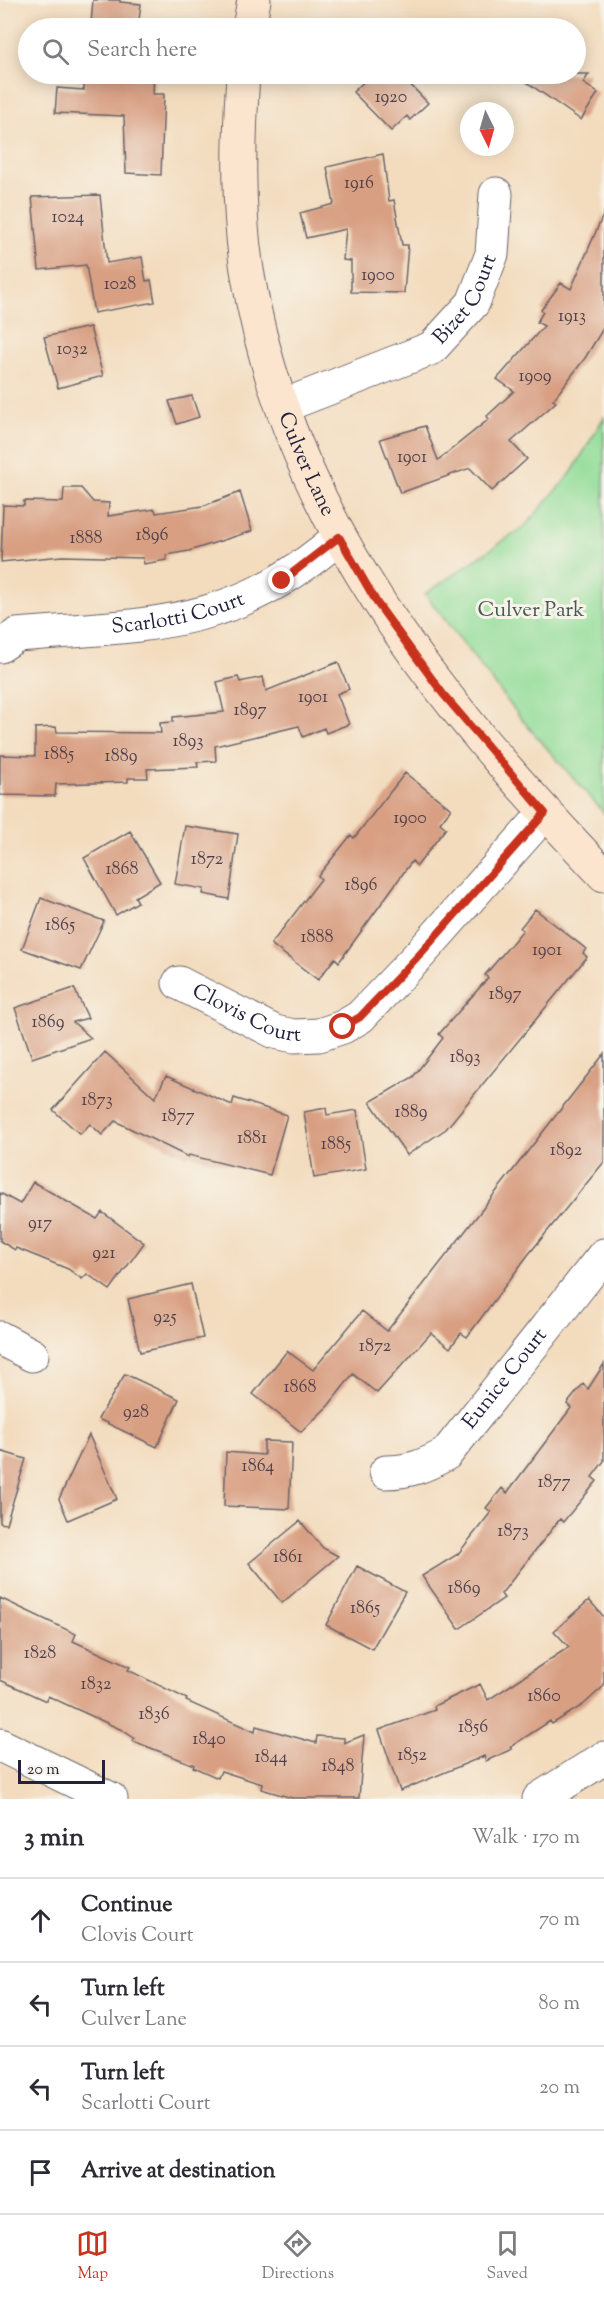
<!DOCTYPE html>
<html lang="en">
<head>
<meta charset="utf-8">
<style>
  body { margin:0; font-family:"Sorts Mill Goudy",serif; background:#f7f7f7; color:#2b2b33 }
  .compass { position:absolute; left:460px; top:102px; width:54px; height:54px; border-radius:50%; background:#fff; box-shadow:0 3px 15px #0003; rotate:175deg }
  .scale { position:absolute; left:18px; bottom:15px; width:87px; box-sizing:border-box; padding-left:6px; border:3px solid #22223b; border-top:0; font-size:16px; line-height:21px; white-space:nowrap; color:#22223b; -webkit-text-stroke:4px #f7f3e8; paint-order:stroke }
  .stop { position:absolute; width:18px; height:18px; margin:-14px; border:4px solid #c8321e; border-radius:50%; background:#fff }
  .stop.end { background:#c8321e; border-color:#fff; box-shadow:0 2px 6px #0008 }
  .list { margin:0; padding:0; list-style:none }
  h2 { display:flex; justify-content:space-between; align-items:center; height:78px; margin:0; padding:0 24px; font-size:26px }
  h2 small { font-size:20px; font-weight:400; color:#7c7c81 }
  .list li { display:grid; grid-template-columns:39px 1fr auto; gap:18px; align-items:center; box-sizing:border-box; height:84px; padding:0 24px; border-top:2px solid #e1e1e2 }
  .list b { display:block; font-size:22px; white-space:nowrap }
  .list p { margin:0; font-size:20px; white-space:nowrap; color:#7c7c81 }
  .list em { font-size:20px; font-style:normal; color:#7c7c81 }
  .icon { flex:none; width:33px; height:33px; fill:none; stroke:currentColor; stroke-width:2; stroke-linecap:round; stroke-linejoin:round }
  .map { position:relative; flex:none; width:604px; height:1799px; overflow:hidden }
  .search { position:absolute; background:#fff; box-shadow:0 3px 15px #0003; left:18px; right:18px; top:18px; height:66px; display:flex; align-items:center; gap:15px; box-sizing:border-box; padding:0 21px; border-radius:33px; color:#7c7c81; font-size:22px }
  .sheet { height:414px; background:#fff }
  nav { display:flex; justify-content:space-around; align-items:center; box-sizing:border-box; height:84px; border-top:2px solid #e1e1e2; background:#fff; font-size:16px; color:#7c7c81 }
  nav a { display:grid; justify-items:center; gap:3px }
  nav .on { color:#c8321e }
  .map>svg:first-child { display:block }
  .green { fill:#93dd99; stroke:#5a806a; stroke-width:1.5 }
  .building { fill:#d89f82 }
  .lines { fill:none; stroke-linecap:round; stroke-linejoin:round }
  .street-casing { stroke:#6b6369; stroke-width:35 }
  .secondary-casing { stroke:#6b6369; stroke-width:35 }
  .street { stroke:#fff; stroke-width:33 }
  .secondary { stroke:#fce5cf; stroke-width:33 }
  .route { stroke:#c8321e; stroke-width:8 }
  .labels { text-anchor:middle; dominant-baseline:central; stroke-width:6; stroke-linejoin:round; paint-order:stroke }
  .number-label { font-size:18px; fill:#50414d }
  .street-label { font-size:21px; fill:#22223b; stroke:#f7f3e8 }
  .park-label { font-size:21px; fill:#445a57; stroke:#f7f3e8 }
</style>
</head>
<body>
<div class="map">
<svg width="604" height="1799" viewBox="0 0 604 1799">
  <rect width="100%" height="100%" fill="#f7f3e8"/>
  <filter id="ink" filterUnits="userSpaceOnUse"><feTurbulence type="fractalNoise" baseFrequency=".0167" numOctaves="2"/><feDisplacementMap in="SourceGraphic" scale="12" xChannelSelector="R" yChannelSelector="G"/><feConvolveMatrix kernelMatrix="1 2 1 2 8 2 1 2 1" color-interpolation-filters="sRGB"/></filter>
  <filter id="wash" filterUnits="userSpaceOnUse"><feTurbulence type="fractalNoise" baseFrequency=".008" numOctaves="4" result="noise"/><feDisplacementMap in="SourceGraphic" scale="24" xChannelSelector="R" yChannelSelector="G"/><feGaussianBlur stdDeviation="1.35" result="paint"/><feColorMatrix in="noise" values="0 0 0 0 0 0 0 0 0 0 0 0 0 0 0 0 0 1.4 0 .05"/><feComposite in="paint" operator="in"/></filter>
  <g filter="url(#wash)">
    <rect width="100%" height="100%" fill="#f3dcbe"/>
    <path class="green" d="M604,417V813L523,721L425,594L525,526L572,472Z"/>
    <g id="blocks">
      <path class="building" d="M93,0H120V2L141,4L138,28H95L96,24H91Z
        M84,74H154L153,94H164L161,175L126,173L124,116L55,113L57,88L84,90Z
        M372,74H400L428,103L410,120L407,116L391,131L353,92Z
        M515,74H589L583,83L598,93L581,120Z
        M383,154L389,201L394,200L402,245H408L404,293L351,292V261L343,260L346,229L306,238L300,213L334,204L327,167Z
        M100,195L107,263L142,257L146,281L151,280L155,302L94,313L86,265L39,270L32,197Z
        M604,213V327L585,358L553,400L556,402L511,442L527,459L492,491L470,468L400,493L380,439L425,426L438,460L489,419L487,416L514,391L497,379L544,326L537,322L543,312L541,310L561,283L571,289Z
        M90,327L103,376L58,388L44,337Z
        M192,396L199,417L177,424L169,401Z
        M64,488H81L93,502L109,503L108,516L155,509L156,513L203,506L240,492L252,531L189,551L166,555L167,560L144,564L143,558L62,556L1,562L3,505L24,506V501L63,502Z
        M338,662L349,689L337,694L349,724L326,733L324,728L303,737L299,726L215,746L216,761L197,762L198,767L147,769L148,778H128V782L56,784L55,796L0,795V755L35,756V728L56,727L57,732L161,733L160,723L173,722V717L224,712L217,682L238,677L240,682L263,677L266,691Z
        M405,773L451,809L440,823L446,828L417,866L412,861L339,962L335,958L318,980L271,944L321,879L318,876L351,835L354,838Z
        M185,826L238,834L229,899L203,894L204,889L175,884Z
        M130,831L160,882L135,897L138,902L116,915L84,858Z
        M41,898L104,921L81,970L22,949Z
        M535,909L586,949L583,953L587,957L446,1129L407,1155L370,1102L413,1077L443,1038L439,1034L488,978L485,975L523,930L520,928Z
        M74,988L88,1018L73,1022L91,1038L32,1058L15,1008Z
        M105,1052L155,1098L166,1076L232,1105L234,1098L287,1115L270,1175L189,1155L188,1157L115,1121L102,1135L90,1124L80,1134L53,1110Z
        M604,1054V1162L528,1255L467,1337L461,1333L450,1348L431,1333L377,1393L353,1374L328,1406L301,1432L253,1394L287,1351L313,1370L362,1311L387,1331Z
        M326,1108L327,1115L357,1110L366,1169L314,1178L304,1112Z
        M33,1182L97,1219L102,1212L144,1243L110,1290L87,1274L82,1279L68,1269L16,1248L15,1250L0,1241V1193L20,1204Z
        M191,1284L203,1338L140,1352L128,1299Z
        M604,1364V1461L592,1477L597,1481L563,1522L560,1519L501,1594L504,1598L459,1629L422,1576L458,1554L491,1512L486,1508L502,1488L507,1493L571,1408L567,1404L583,1384L588,1389Z
        M125,1374L179,1399L157,1447L98,1419Z
        M89,1435L117,1499L68,1520L59,1499Z
        M264,1441L292,1442L289,1509L224,1506L226,1452L264,1455Z
        M0,1451L26,1459L6,1524L0,1523Z
        M300,1521L323,1548L338,1556L282,1603L249,1563Z
        M357,1566L405,1592L372,1649L326,1625Z
        M0,1598L76,1634L73,1641L130,1667L128,1670L187,1699L186,1701L255,1732L256,1726L316,1743L317,1736L344,1738V1743L364,1735L359,1798H292L261,1789L262,1784L221,1771L218,1778L193,1767L194,1765L133,1741L134,1738L122,1730L48,1696L46,1701L0,1680Z
        M589,1600L604,1617V1686L583,1705L552,1724L550,1721L510,1747L512,1749L486,1761L484,1756L400,1791L379,1730L435,1710L434,1706L480,1684L488,1700L569,1647L554,1631Z"/>
    </g>
  </g>
  <g filter="url(#ink)">
    <use href="#blocks" fill-opacity="0" stroke="#6b6369" stroke-width="1.5"/>
    <g class="lines">
      <g class="street-casing">
        <g id="street">
          <path id="s1" d="M283,406L432,348L473,303L492,254L496,194"/>
          <path id="s2" d="M0,646L17,635C149,624 233,630 339,537"/>
          <path id="s3" d="M179,983L275,1032L294,1036L319,1035L343,1027L360,1017L421,953L545,813"/>
          <path d="M0,1338L32,1355"/>
          <path id="s4" d="M386,1472C410,1472 426,1465 446,1454L604,1255"/>
          <path d="M0,1745L111,1799"/>
          <path d="M539,1799L604,1758"/>
        </g>
      </g>
      <g class="secondary-casing">
        <g id="secondary">
          <path d="M249,28L254,0"/>
          <path id="s5" d="M243,74C239,138 237,205 247,270C286,517 437,700 604,875"/>
        </g>
      </g>
      <use href="#street" class="street"/>
      <use href="#secondary" class="secondary"/>
    </g>
  </g>
  <g class="lines" filter="url(#ink)">
    <path class="route" d="M282,581L339,537L377,603L443,694L545,813L421,953L360,1017L343,1027"/>
  </g>
  <g class="labels">
    <g class="number-label">
      <text x="391" y="98">1920</text>
      <text x="359" y="184">1916</text>
      <text x="68" y="218">1024</text>
      <text x="378" y="276">1900</text>
      <text x="120" y="285">1028</text>
      <text x="572" y="317">1913</text>
      <text x="72" y="350">1032</text>
      <text x="535" y="377">1909</text>
      <text x="412" y="458">1901</text>
      <text x="152" y="536">1896</text>
      <text x="86" y="539">1888</text>
      <text x="313" y="698">1901</text>
      <text x="250" y="711">1897</text>
      <text x="188" y="742">1893</text>
      <text x="59" y="755">1885</text>
      <text x="121" y="757">1889</text>
      <text x="410" y="819">1900</text>
      <text x="207" y="860">1872</text>
      <text x="122" y="870">1868</text>
      <text x="361" y="886">1896</text>
      <text x="60" y="926">1865</text>
      <text x="317" y="938">1888</text>
      <text x="547" y="951">1901</text>
      <text x="505" y="995">1897</text>
      <text x="48" y="1023">1869</text>
      <text x="465" y="1058">1893</text>
      <text x="97" y="1101">1873</text>
      <text x="411" y="1113">1889</text>
      <text x="178" y="1117">1877</text>
      <text x="252" y="1139">1881</text>
      <text x="336" y="1145">1885</text>
      <text x="566" y="1151">1892</text>
      <text x="40" y="1224">917</text>
      <text x="104" y="1254">921</text>
      <text x="165" y="1318">925</text>
      <text x="375" y="1347">1872</text>
      <text x="300" y="1388">1868</text>
      <text x="136" y="1413">928</text>
      <text x="258" y="1467">1864</text>
      <text x="554" y="1483">1877</text>
      <text x="513" y="1532">1873</text>
      <text x="288" y="1558">1861</text>
      <text x="464" y="1589">1869</text>
      <text x="365" y="1609">1865</text>
      <text x="40" y="1654">1828</text>
      <text x="96" y="1685">1832</text>
      <text x="544" y="1697">1860</text>
      <text x="154" y="1715">1836</text>
      <text x="473" y="1728">1856</text>
      <text x="209" y="1740">1840</text>
      <text x="412" y="1756">1852</text>
      <text x="271" y="1758">1844</text>
      <text x="338" y="1767">1848</text>
    </g>
    <g class="street-label">
      <text stroke="none"><textPath href="#s1" startOffset="220">Bizet Court</textPath></text>
      <text stroke="none"><textPath href="#s5" startOffset="400">Culver Lane</textPath></text>
      <text stroke="none"><textPath href="#s2" startOffset="183">Scarlotti Court</textPath></text>
      <text stroke="none"><textPath href="#s3" startOffset="75">Clovis Court</textPath></text>
      <text stroke="none"><textPath href="#s4" startOffset="159">Eunice Court</textPath></text>
    </g>
    <g class="park-label">
      <text x="531" y="611">Culver Park</text>
    </g>
  </g>
</svg>
<svg class="compass" viewBox="-18 -18 36 36"><path d="M0-13l5 13h-10z" fill="#e53935"/><path d="M0 13l5-13h-10z" fill="#7c7c81"/></svg>
<div class="scale">20 m</div>
<div class="stop" style="left:343px;top:1027px"></div>
<div class="stop end" style="left:282px;top:581px"></div>
<div class="search"><svg class="icon" aria-label="search" viewBox="0 0 24 24"><circle cx="10" cy="10" r="6"/><path d="M15 15l6 6"/></svg>Search here</div>
</div>
<section class="sheet">
<h2>3 min<small>Walk · 170 m</small></h2>
<ul class="list">
<li><svg class="icon" aria-label="ahead" viewBox="0 0 24 24"><path d="M12 20V5M6 11l6-6 6 6"/></svg><div><b>Continue</b><p>Clovis Court</p></div><em>70 m</em></li>
<li><svg class="icon" aria-label="left" viewBox="0 0 24 24"><path d="M17 20v-9H6M10 6l-5 5 5 5"/></svg><div><b>Turn left</b><p>Culver Lane</p></div><em>80 m</em></li>
<li><svg class="icon" aria-label="left" viewBox="0 0 24 24"><path d="M17 20v-9H6M10 6l-5 5 5 5"/></svg><div><b>Turn left</b><p>Scarlotti Court</p></div><em>20 m</em></li>
<li><svg class="icon" aria-label="arrive" viewBox="0 0 24 24"><path d="M6 21V4h12l-3 4 3 4H6"/></svg><div><b>Arrive at destination</b></div></li>
</ul>
</section>
<nav>
<a class="on"><svg class="icon" aria-label="map" viewBox="0 0 24 24"><path d="M3 6l6-2 6 2 6-2v14l-6 2-6-2-6 2zM9 4v14M15 6v14"/></svg>Map</a>
<a><svg class="icon" aria-label="directions" viewBox="0 0 24 24"><path d="M12 3l9 9-9 9-9-9zM9 14v-3h6M13 9l2 2-2 2"/></svg>Directions</a>
<a><svg class="icon" aria-label="saved" viewBox="0 0 24 24"><path d="M7 4h10v16l-5-4-5 4z"/></svg>Saved</a>
</nav>
</body>
</html>
